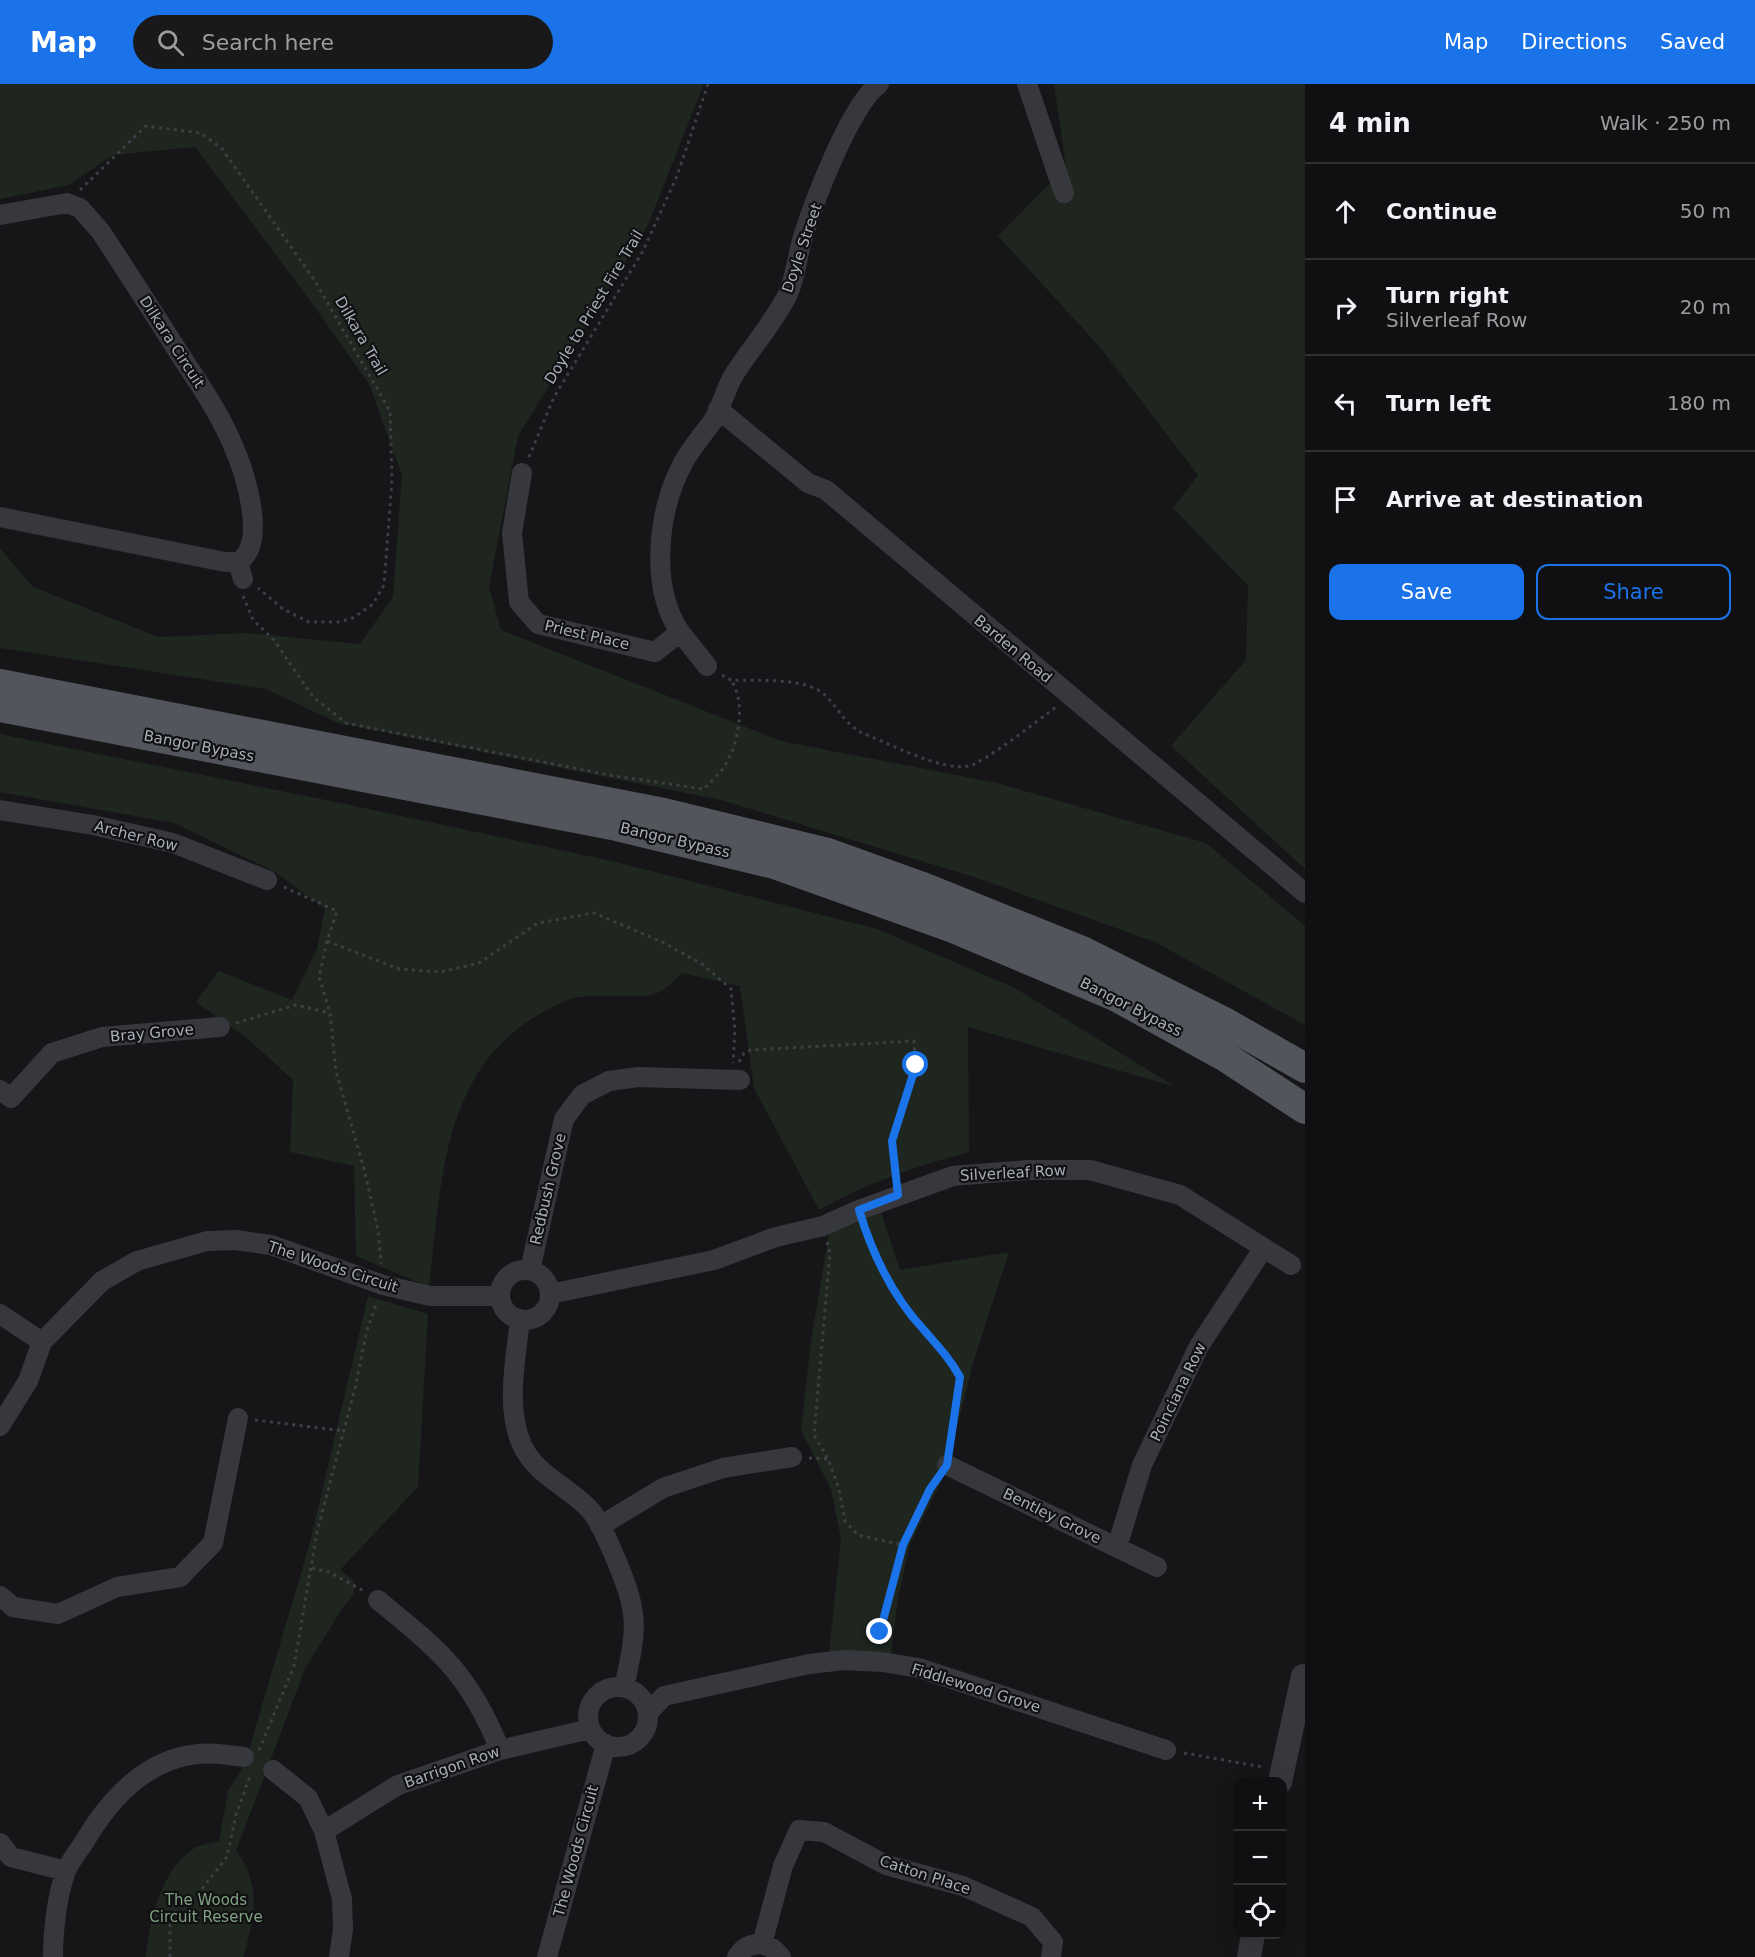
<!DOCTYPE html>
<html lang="en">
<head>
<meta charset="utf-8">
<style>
  body { margin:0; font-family:"DejaVu Sans",sans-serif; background:#19191b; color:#f1f3f6 }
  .controls { position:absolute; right:18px; bottom:18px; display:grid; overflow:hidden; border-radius:12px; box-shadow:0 6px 24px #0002 }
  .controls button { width:54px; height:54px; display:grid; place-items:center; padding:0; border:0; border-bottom:2px solid #303032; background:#101012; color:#f1f3f6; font:30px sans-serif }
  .stop { position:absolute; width:18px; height:18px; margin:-14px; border:4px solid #1a73e8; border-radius:50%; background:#fff }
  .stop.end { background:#1a73e8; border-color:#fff; box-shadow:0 2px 6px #0008 }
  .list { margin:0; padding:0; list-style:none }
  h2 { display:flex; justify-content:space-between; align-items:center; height:78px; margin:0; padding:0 24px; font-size:26px }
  h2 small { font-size:20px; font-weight:400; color:#9c9d9f }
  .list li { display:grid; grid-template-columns:39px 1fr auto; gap:18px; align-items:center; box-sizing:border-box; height:96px; padding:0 24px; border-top:2px solid #303032 }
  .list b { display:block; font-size:22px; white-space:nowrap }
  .list p { margin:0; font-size:20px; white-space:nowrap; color:#9c9d9f }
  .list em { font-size:20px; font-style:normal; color:#9c9d9f }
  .actions { display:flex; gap:12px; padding:18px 24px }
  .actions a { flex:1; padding:14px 0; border:2px solid #1a73e8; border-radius:12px; text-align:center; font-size:21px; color:#1a73e8 }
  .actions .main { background:#1a73e8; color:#fff }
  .icon { flex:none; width:33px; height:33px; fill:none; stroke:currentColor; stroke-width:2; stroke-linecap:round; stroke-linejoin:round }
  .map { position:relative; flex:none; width:1305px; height:1873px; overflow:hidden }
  header { display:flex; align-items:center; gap:36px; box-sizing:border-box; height:84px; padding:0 30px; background:#1a73e8; color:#fff }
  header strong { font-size:28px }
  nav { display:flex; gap:33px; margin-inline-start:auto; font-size:21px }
  .search { width:420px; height:54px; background:#19191b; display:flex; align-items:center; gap:15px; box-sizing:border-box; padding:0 21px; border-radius:33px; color:#9c9d9f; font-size:22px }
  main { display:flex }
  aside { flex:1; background:#101012 }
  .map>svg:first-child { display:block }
  .green { fill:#1e261f }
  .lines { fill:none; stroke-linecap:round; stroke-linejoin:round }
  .path { stroke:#3d3f44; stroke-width:3; stroke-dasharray:3 4.5; stroke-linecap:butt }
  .minor { stroke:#37383d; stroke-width:20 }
  .tertiary { stroke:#37383d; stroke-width:24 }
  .primary { stroke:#53555c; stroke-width:30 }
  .route { stroke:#1a73e8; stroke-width:8 }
  .labels { text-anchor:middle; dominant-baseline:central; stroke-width:4.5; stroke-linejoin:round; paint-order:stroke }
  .street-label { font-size:15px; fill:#a8adb8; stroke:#111113 }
  .park-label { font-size:15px; fill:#7fa381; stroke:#111113 }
</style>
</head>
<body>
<header>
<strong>Map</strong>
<div class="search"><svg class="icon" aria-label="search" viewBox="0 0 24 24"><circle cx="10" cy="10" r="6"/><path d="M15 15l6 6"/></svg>Search here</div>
<nav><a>Map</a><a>Directions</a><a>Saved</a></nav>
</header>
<main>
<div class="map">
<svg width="1305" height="1873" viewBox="0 0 1305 1873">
  <rect width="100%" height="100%" fill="#161618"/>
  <path class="green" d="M0,0H704L648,141L518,352L489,503L501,546L781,657L997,699L1206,759L1305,842V941L1155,858L977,794L721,716L338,639L266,605L0,564V464L33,503L158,553L246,549L360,560L393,513L402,391L369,300L309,215L195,63L113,71L69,101L0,115Z
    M1054,0H1305V785L1171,662L1246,576L1248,502L1173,424L1198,391L1099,262L998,152L1066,83Z
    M0,650L331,717L612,777L877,845L1013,903L1176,1003L968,943L969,1068C916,1082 867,1099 819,1126L754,1004L740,902L682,889C675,895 666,906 657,909C635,917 594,907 571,915C442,965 443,1086 429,1203L356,1172L354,1082L290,1068L293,996L248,955L196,918L219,887L292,916L317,865L325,825L275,788L174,739L0,708Z
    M881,1128L900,1186L1009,1168L974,1276L945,1390L910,1460L898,1514L891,1571L829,1569L841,1455L831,1405L801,1347L811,1256L829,1150Z
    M368,1212L428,1230L418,1403L340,1486L354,1497V1510L341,1526L305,1585L236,1767C262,1801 255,1834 243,1873H146C149,1838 161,1786 193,1765C200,1761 211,1759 219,1757L228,1707L241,1687L247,1672L309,1462Z"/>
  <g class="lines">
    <path class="path" d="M80,106L146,42L201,49L222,65L315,197L390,327L392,396L384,501L373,520L353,534L338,538H309L283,525L258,504
      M529,373L554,313L643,167L677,92L708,0
      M243,512L253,536L274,556L313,613L346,639L614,692L704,705C711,697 721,689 726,680C739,657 746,618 731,596
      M722,591L731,596C757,597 806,593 825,611C838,624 844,638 860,648C886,658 942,688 969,682C985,678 1040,635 1056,623
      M284,803L337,827L327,857L399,885L441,888L479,879L538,839L594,829L662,858L702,880L731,905L735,946L733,979
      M327,857L319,893L330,929L336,987L364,1085L378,1146L381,1180
      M236,939L296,921L330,929
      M739,978L744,969L751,966L914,957L916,981L892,1057L897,1094
      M864,1142C875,1178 898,1217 924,1246C937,1261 950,1275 960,1293L949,1362
      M827,1158L830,1169L814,1351L828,1375L839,1405L845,1437L858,1451L903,1461
      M255,1336L344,1347
      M809,1374L828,1375
      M312,1484L329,1488L364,1507
      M881,1561L880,1548L903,1461L936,1396
      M259,1666L294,1582L317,1448L355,1304L367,1246L377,1218
      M1184,1669L1263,1683
      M170,1873V1841L178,1822L198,1810L227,1773L236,1731L251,1689"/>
    <path class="minor" d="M1027,0L1064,109
      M0,131L67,119L80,124L101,148C128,189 154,230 181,272C199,300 219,328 232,359C244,386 269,460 238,478L243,495
      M718,325L808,399L826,406L1305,809
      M522,389L512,449L519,518L538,540L655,568L680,548C649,502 658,426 683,379C691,364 702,352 712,338C722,323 725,305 735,289C752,263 774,238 788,210C796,192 797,172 803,153C814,117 851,20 879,0
      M0,433L225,478H238
      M680,548L707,582
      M0,726L93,741L173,759L267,796
      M0,1006L11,1014L52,969L102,953L220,943
      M530,1186L564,1035L582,1011L609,997L638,993L740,996
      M500 1211a25 25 0 1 1 50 0a25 25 0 1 1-50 0Z
      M550,1210L714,1176L776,1153L823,1142L859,1126L953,1092L1028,1086H1090L1180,1111L1291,1181
      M0,1230L42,1258
      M520,1235C516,1275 505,1323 522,1361C536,1392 570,1403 591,1427C601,1439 608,1457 614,1471C639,1529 638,1542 624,1603
      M0,1342L28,1297L42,1258L102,1197L137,1177L207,1157L235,1156L271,1161L383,1201L430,1212H500
      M947,1381L1157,1483
      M600,1442L663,1404L723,1384L792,1373
      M1117,1463L1142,1381L1199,1262L1263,1165
      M0,1512L13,1523L58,1530L117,1503L180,1493L213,1459L238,1334
      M378,1516C440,1567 469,1589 500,1666
      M588 1633a30 30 0 1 1 60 0a30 30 0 1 1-60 0Z
      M648,1629L664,1612L809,1580L845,1576L882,1578L919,1584L1166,1666
      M273,1686L308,1714L324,1747L342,1815L343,1845L339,1873
      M324,1747L398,1701L500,1666L590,1645
      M0,1759L11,1773L66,1787
      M762,1860L783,1782L799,1746L824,1748L886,1781L963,1802L1032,1833L1053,1858L1051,1873
      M53,1873C53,1848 57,1810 66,1787C70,1778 77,1768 83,1760C108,1717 145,1675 198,1670C213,1668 229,1671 244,1673
      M547,1873L606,1660
      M737,1873C748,1855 769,1857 781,1873"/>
    <path class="tertiary" d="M1280,1698L1303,1592
      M1249,1873L1253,1850"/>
    <path class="primary" d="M0,600L664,729L828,769L920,802L1082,867L1226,939L1305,984
      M0,623L612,741L774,780L953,844L1117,913L1224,972L1305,1025"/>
  </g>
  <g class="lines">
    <path class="route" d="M880,1548L903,1461L930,1405L947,1381L960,1293C950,1275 938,1262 924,1246C893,1213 872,1169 859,1126L898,1111L892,1057L916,981"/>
  </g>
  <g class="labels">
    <g class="street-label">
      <text transform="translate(802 164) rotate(-71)">Doyle Street</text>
      <text transform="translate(594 223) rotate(-59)">Doyle to Priest Fire Trail</text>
      <text transform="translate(361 252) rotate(60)">Dilkara Trail</text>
      <text transform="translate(172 258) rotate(57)">Dilkara Circuit</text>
      <text transform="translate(587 551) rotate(13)">Priest Place</text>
      <text transform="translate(1013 565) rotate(40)">Barden Road</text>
      <text transform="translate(199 662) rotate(11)">Bangor Bypass</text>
      <text transform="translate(136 752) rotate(14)">Archer Row</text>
      <text transform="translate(675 756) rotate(13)">Bangor Bypass</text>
      <text transform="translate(1131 923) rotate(27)">Bangor Bypass</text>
      <text transform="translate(152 949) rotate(-5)">Bray Grove</text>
      <text transform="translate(1013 1089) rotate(-3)">Silverleaf Row</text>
      <text transform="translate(548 1105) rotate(-77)">Redbush Grove</text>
      <text transform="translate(333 1183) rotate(18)">The Woods Circuit</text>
      <text transform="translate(1178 1308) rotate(-64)">Poinciana Row</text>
      <text transform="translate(1052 1432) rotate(26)">Bentley Grove</text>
      <text transform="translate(976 1604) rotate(17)">Fiddlewood Grove</text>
      <text transform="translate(452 1683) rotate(-19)">Barrigon Row</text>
      <text transform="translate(576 1767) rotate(-75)">The Woods Circuit</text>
      <text transform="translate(925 1791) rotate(18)">Catton Place</text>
    </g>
    <g class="park-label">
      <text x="206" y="1816">The Woods<tspan x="206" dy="17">Circuit Reserve</tspan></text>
    </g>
  </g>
</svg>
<div class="controls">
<button>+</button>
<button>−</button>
<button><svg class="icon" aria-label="locate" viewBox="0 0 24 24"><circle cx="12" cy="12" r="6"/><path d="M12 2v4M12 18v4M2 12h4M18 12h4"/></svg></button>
</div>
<div class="stop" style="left:916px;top:981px"></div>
<div class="stop end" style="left:880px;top:1548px"></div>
</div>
<aside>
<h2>4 min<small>Walk · 250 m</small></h2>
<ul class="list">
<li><svg class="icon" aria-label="ahead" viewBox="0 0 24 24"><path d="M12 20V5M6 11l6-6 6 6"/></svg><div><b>Continue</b></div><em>50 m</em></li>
<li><svg class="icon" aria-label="right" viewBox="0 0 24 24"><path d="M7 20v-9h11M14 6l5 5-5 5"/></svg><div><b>Turn right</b><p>Silverleaf Row</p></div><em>20 m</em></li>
<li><svg class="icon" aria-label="left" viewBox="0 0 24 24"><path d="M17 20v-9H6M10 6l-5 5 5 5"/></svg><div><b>Turn left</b></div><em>180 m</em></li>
<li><svg class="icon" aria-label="arrive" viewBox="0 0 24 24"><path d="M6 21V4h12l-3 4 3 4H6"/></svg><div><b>Arrive at destination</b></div></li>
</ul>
<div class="actions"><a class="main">Save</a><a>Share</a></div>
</aside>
</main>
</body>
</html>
